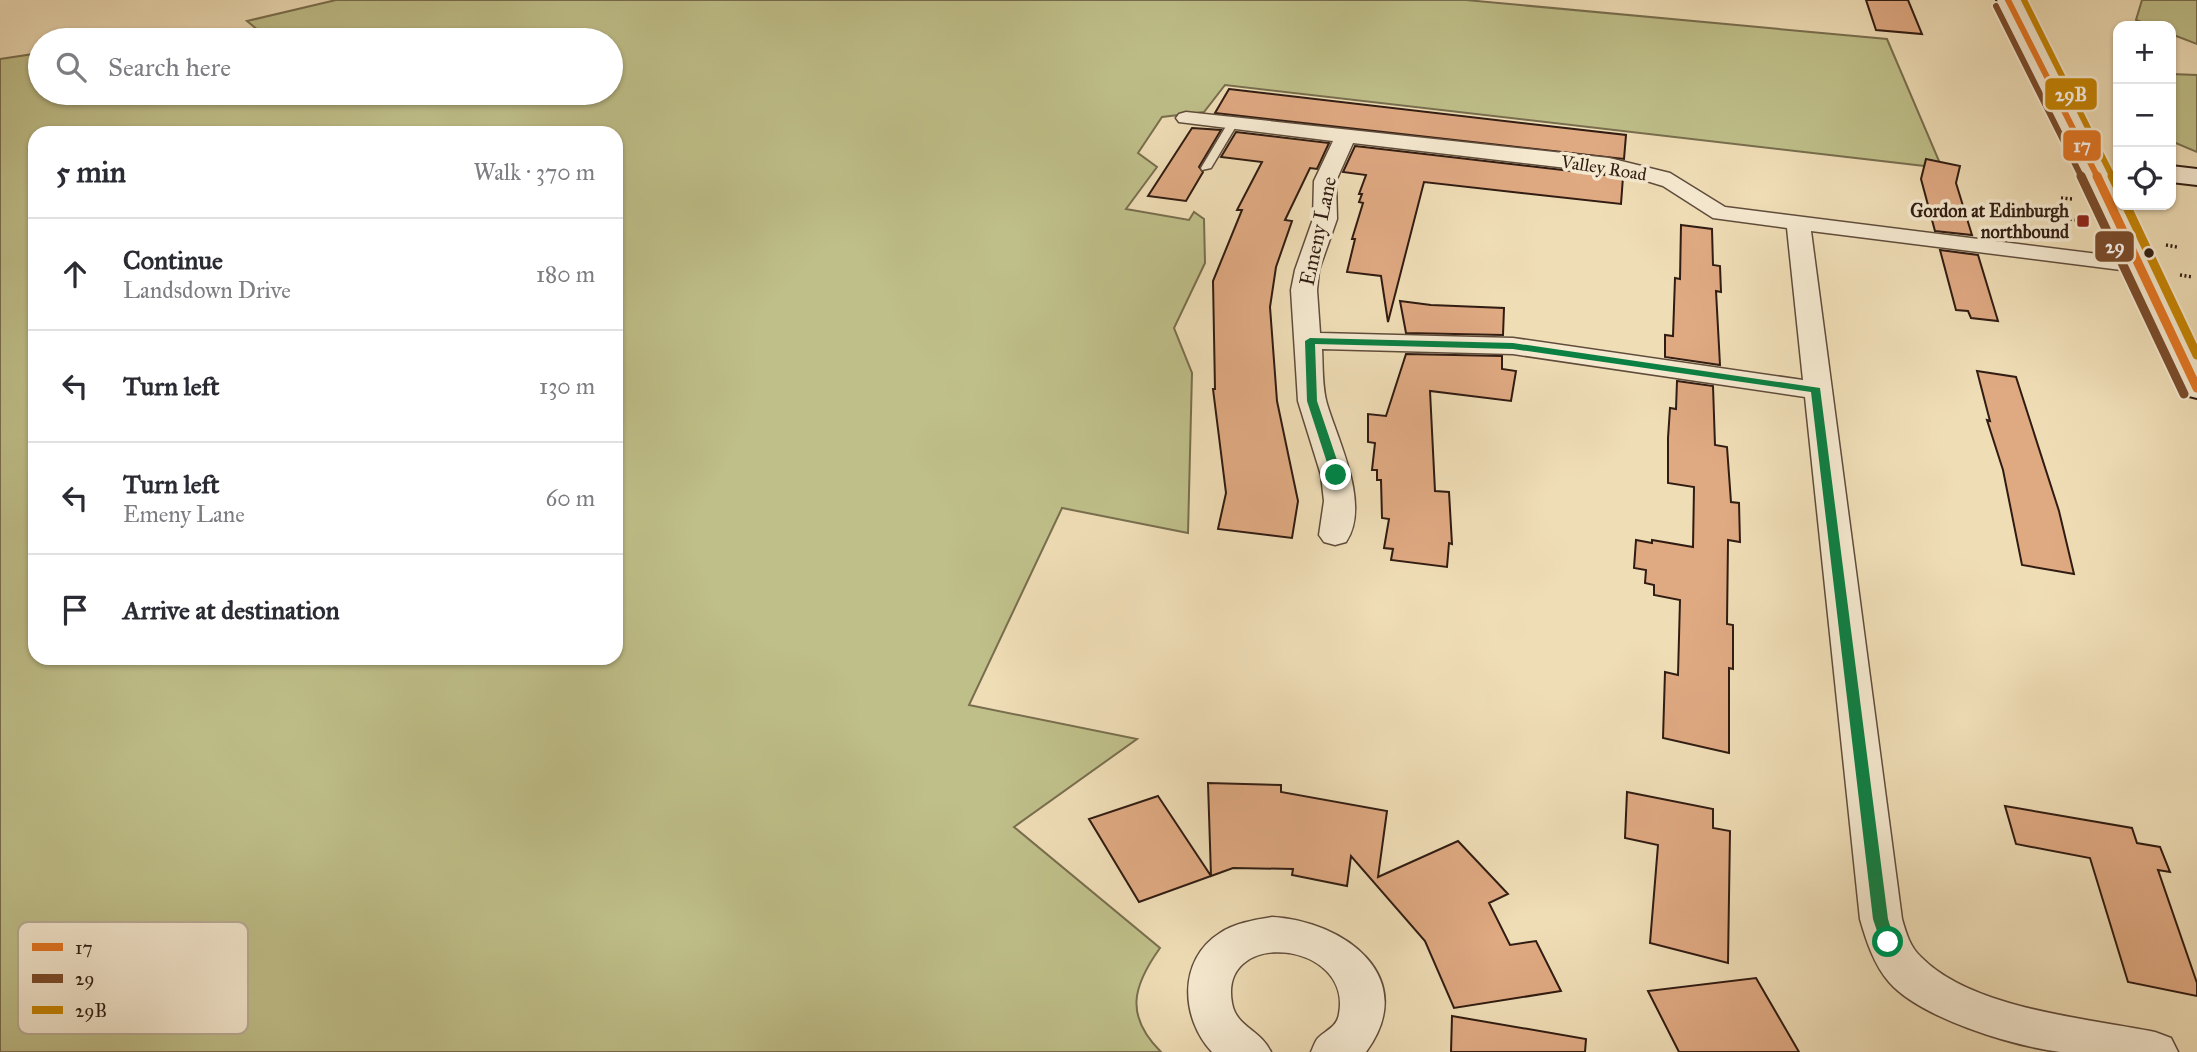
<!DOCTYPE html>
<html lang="en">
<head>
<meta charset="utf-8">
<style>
  body { margin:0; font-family:"IM FELL Great Primer",serif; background:#f7f7f7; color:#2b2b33 }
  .controls { position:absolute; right:21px; top:21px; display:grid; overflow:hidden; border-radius:14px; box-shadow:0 2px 5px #0004 }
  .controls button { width:63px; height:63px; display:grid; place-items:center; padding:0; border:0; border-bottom:2px solid #e1e1e2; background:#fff; color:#2b2b33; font:35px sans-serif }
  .stop { position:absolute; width:21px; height:21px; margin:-16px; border:5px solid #0b8043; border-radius:50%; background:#fff }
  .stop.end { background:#0b8043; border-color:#fff; box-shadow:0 2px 7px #0008 }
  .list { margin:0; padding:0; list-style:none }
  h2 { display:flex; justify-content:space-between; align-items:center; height:91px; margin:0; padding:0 28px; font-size:30px }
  h2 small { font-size:23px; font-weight:400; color:#7c7c81 }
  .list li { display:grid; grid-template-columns:46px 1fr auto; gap:21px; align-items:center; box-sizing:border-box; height:112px; padding:0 28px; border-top:2px solid #e1e1e2 }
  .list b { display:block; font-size:26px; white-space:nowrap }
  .list p { margin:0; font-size:23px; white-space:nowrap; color:#7c7c81 }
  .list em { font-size:23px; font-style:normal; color:#7c7c81 }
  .icon { flex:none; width:38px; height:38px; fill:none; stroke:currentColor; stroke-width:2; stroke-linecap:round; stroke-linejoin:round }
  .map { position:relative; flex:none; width:2197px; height:1052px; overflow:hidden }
  .search { position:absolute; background:#fff; box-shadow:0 2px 5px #0004; left:28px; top:28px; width:595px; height:77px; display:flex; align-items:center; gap:18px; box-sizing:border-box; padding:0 24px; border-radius:38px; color:#7c7c81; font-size:26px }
  .panel { position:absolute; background:#fff; box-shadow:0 2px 5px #0004; left:28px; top:126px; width:595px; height:539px; border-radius:21px }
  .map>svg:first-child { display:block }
  .green { fill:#bfbf89; stroke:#786e4e; stroke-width:2; fill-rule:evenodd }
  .building { fill:#dfa982; stroke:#301c12; stroke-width:2 }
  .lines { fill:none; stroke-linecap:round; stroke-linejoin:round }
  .lane-casing { stroke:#604c3b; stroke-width:3 }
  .street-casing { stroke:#604c3b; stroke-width:3 }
  .secondary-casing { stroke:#301c12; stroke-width:4 }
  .path { stroke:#301c12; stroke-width:3.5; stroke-dasharray:2 2.5; stroke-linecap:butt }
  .lane { fill:#f5e9d0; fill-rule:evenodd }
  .street { fill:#f5e9d0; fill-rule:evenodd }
  .secondary { fill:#f5e9d0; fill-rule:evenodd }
  .bus-1-far1-casing { stroke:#f5e9d0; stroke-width:10 }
  .bus-1-casing { stroke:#f5e9d0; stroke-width:13 }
  .bus-2-far1-casing { stroke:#f5e9d0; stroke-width:10 }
  .bus-2-casing { stroke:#f5e9d0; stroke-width:13 }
  .bus-3-far1-casing { stroke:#f5e9d0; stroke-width:10 }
  .bus-3-casing { stroke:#f5e9d0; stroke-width:13 }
  .bus-1-far1 { stroke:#e37623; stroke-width:6 }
  .bus-1 { stroke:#e37623; stroke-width:9 }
  .bus-2-far1 { stroke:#7a4b2a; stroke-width:6 }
  .bus-2 { stroke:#7a4b2a; stroke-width:9 }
  .bus-3-far1 { stroke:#c58404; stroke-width:6 }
  .bus-3 { stroke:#c58404; stroke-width:9 }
  .route { fill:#0b8043 }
  .poi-dot { fill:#8f2418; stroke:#f5e9d0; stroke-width:2.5 }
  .bus-dot { fill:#301c12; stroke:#f5e9d0; stroke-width:2.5 }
  .labels { text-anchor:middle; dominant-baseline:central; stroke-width:7; stroke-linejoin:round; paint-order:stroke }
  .far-street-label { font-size:18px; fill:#301c12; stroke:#f5e9d0 }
  .far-poi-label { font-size:18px; font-weight:bold; fill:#301c12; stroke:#f5e9d0; text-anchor:end }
  .street-label { font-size:21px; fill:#301c12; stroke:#f5e9d0 }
  .key { fill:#f5e9d0; stroke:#baac97; stroke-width:2 }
  .key-label { font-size:19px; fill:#301c12 }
  .line-badge { stroke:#f5e9d0; stroke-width:2.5 }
  .badge-label { font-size:19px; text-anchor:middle; font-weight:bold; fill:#fff }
</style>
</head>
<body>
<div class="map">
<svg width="2197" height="1052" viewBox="0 0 2197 1052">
  <rect width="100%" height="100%" fill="#efddb6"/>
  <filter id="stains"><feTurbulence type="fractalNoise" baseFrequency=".00286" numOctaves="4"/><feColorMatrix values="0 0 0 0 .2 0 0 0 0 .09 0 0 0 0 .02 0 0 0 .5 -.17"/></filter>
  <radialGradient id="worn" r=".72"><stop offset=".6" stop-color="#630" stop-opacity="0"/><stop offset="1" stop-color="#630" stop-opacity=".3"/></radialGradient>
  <path class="green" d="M336,0H1466L1887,39L1942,168L1225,85L1204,112L1162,117L1138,153L1157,167L1126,209L1189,220L1194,212L1204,219L1205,263L1174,328L1192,373L1188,533L1062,508L969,705L1137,739L1014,827L1160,948C1132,987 1125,1016 1161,1052H0V59L40,53V93H611V40H148L259,31L247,21ZM35,133H616V658H35Z
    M2142,0H2197V44L2171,34V26H2152L2136,20Z
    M2171,74L2197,75V152L2171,141Z"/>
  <path class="building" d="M1866,0H1908L1922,34L1876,30Z
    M1229,89L1626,135L1624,159L1215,113Z
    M1192,128L1221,130L1199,167L1203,172L1186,201L1148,196Z
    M1236,132L1329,143L1317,169L1310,168L1285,220L1292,221L1276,267L1270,307L1277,401L1298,501L1292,538L1218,529L1226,493L1213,389H1215L1213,281L1242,210H1237L1262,162L1221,157Z
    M1355,146L1623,177L1621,204L1424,182L1388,322L1381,276L1347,272L1355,239H1352L1363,203L1359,202L1362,194H1359L1366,175L1343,172Z
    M1926,159L1960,166L1956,183L1972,235L1935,231L1921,179Z
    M1681,225L1712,229L1713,265L1720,266L1721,292L1716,291L1720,365L1665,357V335L1673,336L1675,278L1680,279Z
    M1940,250L1978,255L1998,321L1971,318L1968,311L1956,310Z
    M1400,301L1431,305L1504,308L1503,335L1406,333Z
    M1406,354L1502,356V369L1516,371L1511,401L1430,391L1435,491L1449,492L1452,544L1449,543L1447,567L1391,560L1393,549L1384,548L1389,519L1382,518L1381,480H1377V470H1372L1375,443L1368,442V414L1386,416Z
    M1977,371L2016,377L2059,511L2074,574L2022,565L2003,470L1987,420L1990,421Z
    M1677,381L1713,386L1715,445L1727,447L1731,502L1739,503L1740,542L1728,540L1727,624L1733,625V669L1729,668V753L1663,738L1665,672L1678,675L1680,600L1654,595V585L1645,583L1646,570L1634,568L1636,540L1652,543V540L1693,547L1694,487L1668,483V438L1670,408L1676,409Z
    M1208,783L1281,785V792L1387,811L1378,877L1458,841L1508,894L1489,903L1510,945L1536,941L1561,991L1454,1008L1425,941L1351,856L1347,886L1292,875L1293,869L1233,868L1211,876Z
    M1627,792L1713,809V828L1730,831L1728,963L1650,943L1658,845L1625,838Z
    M1158,796L1211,876L1139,902L1089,819Z
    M2005,806L2132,828L2137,843L2160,847L2170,872L2158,870L2197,983V996L2128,982L2090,858L2016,844Z
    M1756,978L1799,1052H1679L1648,991Z
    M1452,1016L1586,1039L1585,1052H1451Z"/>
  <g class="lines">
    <g class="lane-casing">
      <path id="lane" d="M1233,120L1238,123L1211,168L1202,170L1201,168L1228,123Z"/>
    </g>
    <g class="street-casing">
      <path id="street" d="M1186,112L1609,158L1670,173L1725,207L2146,260L2149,265L2146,270L2137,272L1811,231L1902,919C1906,933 1910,947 1921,957C1972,1009 2086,1018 2155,1032L2171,1038L2178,1052C2140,1052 2098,1052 2060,1052C2013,1046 1920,1018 1889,982C1874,965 1866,940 1860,919L1805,397L1513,354L1322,349C1323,367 1322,387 1327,404C1338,441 1371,505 1346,542L1335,545L1324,542L1319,535L1324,501L1321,475L1298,401L1291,290L1295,270L1313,219L1314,181L1333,141L1179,122L1176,118L1179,114ZM1353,143L1627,175L1663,186L1713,218L1787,228L1803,380L1513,338L1320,333L1317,290L1319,270L1337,219L1336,181Z
        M1272,917C1344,921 1421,977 1366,1052H1311C1313,1048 1315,1041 1318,1038C1326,1030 1337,1027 1339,1014C1353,941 1218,927 1232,1003C1236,1027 1260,1029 1271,1052H1212C1181,1019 1177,960 1220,933C1235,923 1254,920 1272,917Z"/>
    </g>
    <g class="secondary-casing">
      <path id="secondary" d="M1997,0H2019L2105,165L2118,191V205H2125L2197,353V398L2185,395L2180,388L2079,165Z
        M2171,166L2197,169V185L2171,182Z"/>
    </g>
    <path class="path" d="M2061,198L2073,199
      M2070,219L2083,221
      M2166,245L2177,247
      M2180,275L2193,277"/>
    <use href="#lane" class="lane"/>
    <use href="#street" class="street"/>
    <use href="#secondary" class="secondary"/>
    <g class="bus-1-far1-casing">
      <path id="bus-1-far1" d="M2008,0L2098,178"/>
    </g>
    <g class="bus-1-casing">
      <path id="bus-1" d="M2097,176L2197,388"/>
    </g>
    <g class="bus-2-far1-casing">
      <path id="bus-2-far1" d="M1996,6L2082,178"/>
    </g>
    <g class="bus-2-casing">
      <path id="bus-2" d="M2081,176L2184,394"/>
    </g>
    <g class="bus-3-far1-casing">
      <path id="bus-3-far1" d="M2024,0L2113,178"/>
    </g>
    <g class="bus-3-casing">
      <path id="bus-3" d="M2112,176L2118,188
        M2126,205L2197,355"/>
    </g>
    <use href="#bus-1-far1" class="bus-1-far1"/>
    <use href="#bus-1" class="bus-1"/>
    <use href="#bus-2-far1" class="bus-2-far1"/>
    <use href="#bus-2" class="bus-2"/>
    <use href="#bus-3-far1" class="bus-3-far1"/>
    <use href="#bus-3" class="bus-3"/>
  </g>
  <path class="route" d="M1310,338L1513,343L1820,388L1888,919L1895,942L1893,946H1882L1873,919L1811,392L1513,349L1315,344L1317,401L1342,475L1336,479L1331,475L1307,401L1305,341Z"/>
  <rect class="poi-dot" x="2076" y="214" width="14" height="14" rx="3.5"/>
  <circle class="bus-dot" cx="2149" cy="253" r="6"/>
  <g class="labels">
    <g class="far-street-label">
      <text transform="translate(1604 168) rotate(9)">Valley Road</text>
    </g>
    <g class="far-poi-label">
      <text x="2069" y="211">Gordon at Edinburgh<tspan x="2069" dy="21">northbound</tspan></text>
    </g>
    <g class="street-label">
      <text transform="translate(1318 231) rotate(-78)">Emeny Lane</text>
    </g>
  </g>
  <rect x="18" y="922" width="230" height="112" rx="10" class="key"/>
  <rect x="32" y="943" width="31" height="8" fill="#e37623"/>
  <rect x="32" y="974" width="31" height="9" fill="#7a4b2a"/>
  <rect x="32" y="1006" width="31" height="8" fill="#c58404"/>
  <g class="key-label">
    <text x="75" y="954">17</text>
    <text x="75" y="985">29</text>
    <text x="75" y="1017">29B</text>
  </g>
  <g class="line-badge">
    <rect x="2044" y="77" width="54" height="34" rx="7" fill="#c58404"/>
    <rect x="2062" y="129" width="40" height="33" rx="7" fill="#e37623"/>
    <rect x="2094" y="230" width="41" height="33" rx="7" fill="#7a4b2a"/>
  </g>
  <g class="badge-label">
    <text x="2071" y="101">29B</text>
    <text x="2082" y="152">17</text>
    <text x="2115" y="253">29</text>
  </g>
  <rect width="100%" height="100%" filter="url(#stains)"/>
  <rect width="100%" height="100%" fill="url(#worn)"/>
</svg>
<div class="controls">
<button>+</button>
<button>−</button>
<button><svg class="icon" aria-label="locate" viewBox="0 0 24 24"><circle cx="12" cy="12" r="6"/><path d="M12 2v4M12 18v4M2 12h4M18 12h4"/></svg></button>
</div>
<div class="stop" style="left:1888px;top:942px"></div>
<div class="stop end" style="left:1336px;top:475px"></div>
<div class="search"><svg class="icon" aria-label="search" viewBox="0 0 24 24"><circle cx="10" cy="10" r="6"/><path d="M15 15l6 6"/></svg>Search here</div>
<section class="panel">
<h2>5 min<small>Walk · 370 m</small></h2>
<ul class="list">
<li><svg class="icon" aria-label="ahead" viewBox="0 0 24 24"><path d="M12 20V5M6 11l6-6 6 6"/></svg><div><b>Continue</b><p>Landsdown Drive</p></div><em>180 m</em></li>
<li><svg class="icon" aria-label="left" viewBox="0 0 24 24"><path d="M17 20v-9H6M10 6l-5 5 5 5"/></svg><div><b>Turn left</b></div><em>130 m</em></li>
<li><svg class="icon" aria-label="left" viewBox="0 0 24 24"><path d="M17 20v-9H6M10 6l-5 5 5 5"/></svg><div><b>Turn left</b><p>Emeny Lane</p></div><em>60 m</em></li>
<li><svg class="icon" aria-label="arrive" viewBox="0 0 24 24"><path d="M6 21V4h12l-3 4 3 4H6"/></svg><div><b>Arrive at destination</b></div></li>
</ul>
</section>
</div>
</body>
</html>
